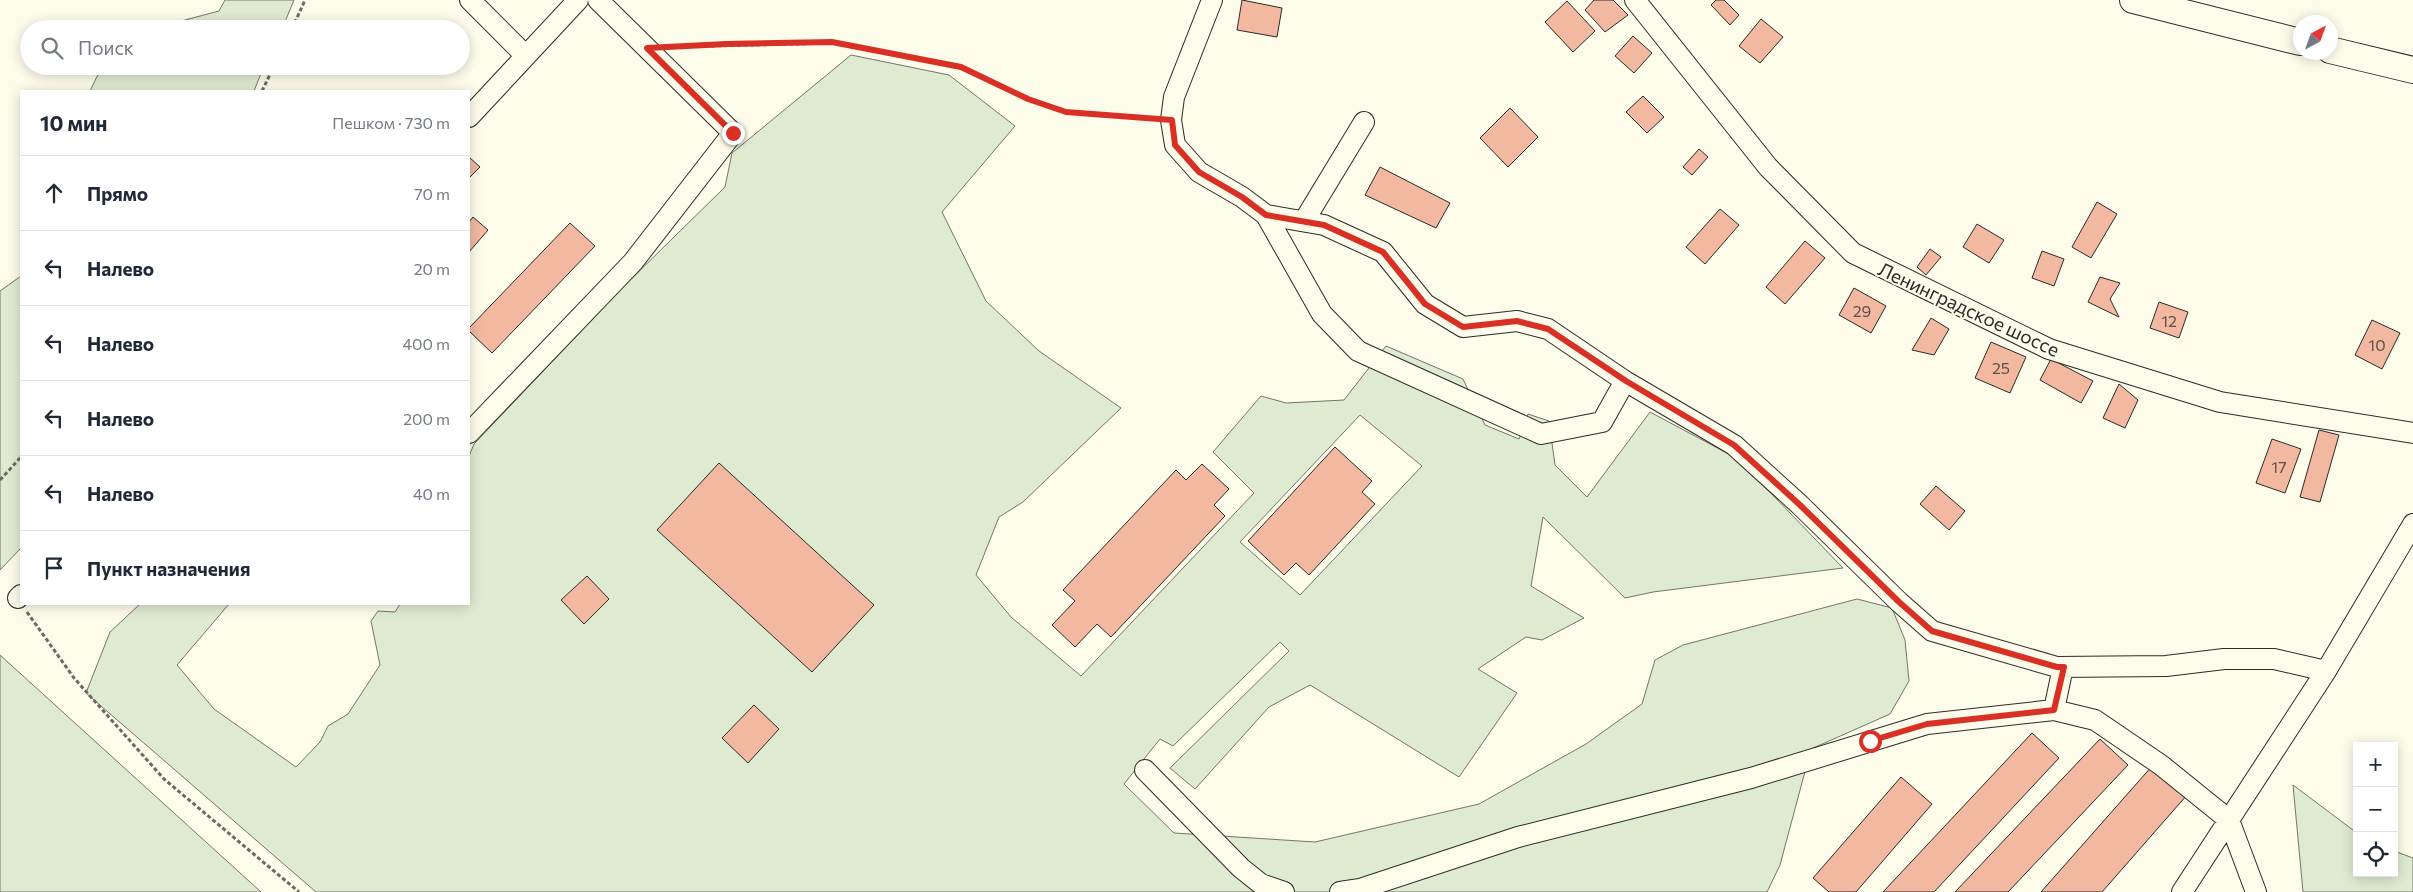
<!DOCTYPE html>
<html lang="ru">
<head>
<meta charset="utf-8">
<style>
  body { margin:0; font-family:Commissioner,sans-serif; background:#f2f2f3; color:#1f2937 }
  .controls { position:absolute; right:15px; bottom:15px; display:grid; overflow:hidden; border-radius:0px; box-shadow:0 2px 12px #0003 }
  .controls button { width:45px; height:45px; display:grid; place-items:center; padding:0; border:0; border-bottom:1px solid #e0e1e3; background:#fff; color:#1f2937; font:25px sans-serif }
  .compass { position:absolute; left:2293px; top:15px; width:45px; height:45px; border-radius:50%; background:#fff; box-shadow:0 2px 12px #0003; rotate:41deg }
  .stop { position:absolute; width:15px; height:15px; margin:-11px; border:4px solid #d93025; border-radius:50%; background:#fff }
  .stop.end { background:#d93025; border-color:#fff; box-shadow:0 1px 5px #0008 }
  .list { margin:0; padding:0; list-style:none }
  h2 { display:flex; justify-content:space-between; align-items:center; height:65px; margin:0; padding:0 20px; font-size:21px }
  h2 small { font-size:16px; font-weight:400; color:#747a83 }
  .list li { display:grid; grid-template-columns:32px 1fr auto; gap:15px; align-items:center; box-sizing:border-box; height:75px; padding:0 20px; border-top:1px solid #e0e1e3 }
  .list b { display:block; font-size:19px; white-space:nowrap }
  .list em { font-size:16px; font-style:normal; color:#747a83 }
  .icon { flex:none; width:28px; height:28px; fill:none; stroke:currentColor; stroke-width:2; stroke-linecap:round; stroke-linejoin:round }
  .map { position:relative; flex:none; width:2413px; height:892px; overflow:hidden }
  .search { position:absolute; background:#fff; box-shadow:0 2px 12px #0003; left:20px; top:20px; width:450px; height:55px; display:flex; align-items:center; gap:12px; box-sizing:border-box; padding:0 18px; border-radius:28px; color:#747a83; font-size:19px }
  .panel { position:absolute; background:#fff; box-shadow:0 2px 12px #0003; left:20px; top:90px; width:450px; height:515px; border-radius:0px }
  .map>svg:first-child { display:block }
  .green { fill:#deebd1; stroke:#74746e; fill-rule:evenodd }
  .building { fill:#f2b8a0; stroke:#2b2b2b }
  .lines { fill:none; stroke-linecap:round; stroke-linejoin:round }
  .minor-casing { stroke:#2b2b2b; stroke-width:22 }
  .major-casing { stroke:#2b2b2b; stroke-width:28 }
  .path { stroke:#6a6964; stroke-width:3; stroke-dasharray:4 2.5; stroke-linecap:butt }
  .minor { stroke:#fdfbea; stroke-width:20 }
  .major { stroke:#fdfbea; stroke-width:26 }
  .route { stroke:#d93025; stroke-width:6 }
  .labels { text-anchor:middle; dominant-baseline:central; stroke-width:4; stroke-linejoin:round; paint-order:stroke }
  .number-label { font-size:16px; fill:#5d4e48 }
  .street-label { font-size:19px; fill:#2b2b2b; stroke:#fdfbea }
</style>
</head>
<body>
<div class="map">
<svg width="2413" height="892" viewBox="0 0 2413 892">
  <rect width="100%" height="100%" fill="#fdfbea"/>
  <path class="green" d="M225,0H294L282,29H151L219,11Z
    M851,55L949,75L1015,126L942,212L986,301L1039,351L1121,408L1023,502L999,517L976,575L1011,617L1081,676L1254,493L1213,452L1261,396L1286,403L1344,400L1386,346L1463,379L1485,425L1519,439L1528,414L1549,421L1555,465L1587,497L1650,412L1738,459L1843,568L1653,592L1625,598L1543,517L1531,586L1584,618L1542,640L1526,637L1478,669L1517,693L1459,777L1310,685L1269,707L1195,789L1170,768L1289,651L1280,642L1173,746L1160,739L1124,784L1174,833L1315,842L1479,804L1586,744L1642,704L1655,660L1683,645L1857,599L1892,608L1905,640L1909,681L1890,714L1811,749L1780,865L1767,892H316L86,693L110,632L140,604H229L177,665L214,709L296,767L320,742L328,726L348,714L380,665L371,621L378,611L395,612L400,604H469V456L474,444L621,289L725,187L732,153ZM1360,415L1422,466L1300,595L1240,542Z
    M102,66H264L254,91H90Z
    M21,276V548L0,570V291Z
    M0,655L261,892H0Z
    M2293,785L2357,833V873H2394V851L2413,858V892H2303Z"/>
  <path class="building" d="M1242,0L1282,8L1277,37L1237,30Z
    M1594,0H1613L1628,15L1605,32L1585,10Z
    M1716,0H1724L1739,15L1730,25L1711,5Z
    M1567,1L1595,31L1573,52L1545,22Z
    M1761,19L1783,37L1760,63L1739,46Z
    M1633,36L1652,53L1634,73L1615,56Z
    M1643,96L1664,117L1647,133L1626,112Z
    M1510,108L1538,137L1508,167L1480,138Z
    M1699,149L1708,157L1692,175L1683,167Z
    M469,157L480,167L469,178Z
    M1380,167L1450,203L1436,228L1365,195Z
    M2097,202L2117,214L2091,258L2072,247Z
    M1720,209L1739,225L1705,264L1686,247Z
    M473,217L488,230L469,252V222Z
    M570,223L595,246L492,353L469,331V328Z
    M1977,224L2004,240L1989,263L1963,247Z
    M1805,241L1825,258L1785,304L1766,287Z
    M1930,249L1941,257L1926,275L1917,267Z
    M2042,251L2064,259L2054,286L2032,278Z
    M2100,277L2120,283L2110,299L2119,317L2088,302Z
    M1854,288L1886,306L1871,333L1839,315Z
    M2159,302L2188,312L2179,338L2150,328Z
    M1931,318L1949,329L1934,355L1912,350Z
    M2372,320L2400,333L2382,369L2355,355Z
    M1991,342L2026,357L2010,393L1975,378Z
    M2051,359L2093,381L2081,403L2040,380Z
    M2119,384L2138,400L2125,428L2103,418Z
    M2319,430L2339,435L2320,502L2300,497Z
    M2272,439L2301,449L2285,493L2256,483Z
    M1335,447L1372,481L1362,492L1375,504L1309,575L1296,563L1284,575L1248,541Z
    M719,463L874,605L812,672L657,530Z
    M1202,464L1229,489L1214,505L1225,516L1111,637L1097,624L1075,647L1052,625L1075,601L1063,590L1176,470L1186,480Z
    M1936,486L1965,511L1949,530L1920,504Z
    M587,576L609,599L584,624L561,600Z
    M754,705L779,729L748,763L722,738Z
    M2032,733L2059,758L1934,892H1883Z
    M2100,739L2128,765L2008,892H1955Z
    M2153,765L2187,795L2102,892H2041Z
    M1901,777L1932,804L1856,892H1829L1813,878Z"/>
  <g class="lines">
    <g class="minor-casing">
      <path id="minor" d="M470,0L526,56
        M1212,0L1174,97L1171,120L1175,145L1199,172L1242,197L1266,215L1322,314L1358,351L1541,434L1602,422L1625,381L1734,445L1800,505L1899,602L1932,631L2057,667L2166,666L2224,659H2274L2326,671
        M1635,0L1768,167L1853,253L2049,349L2220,402L2413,433
        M469,117L578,0
        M1266,215L1324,225L1383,252L1425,304L1463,327L1517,321L1548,329L1625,381
        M1304,221L1364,122
        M469,433L633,262L733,133L598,0
        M18,598L21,595
        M2054,710L2095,720L2161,765L2229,820L2256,892
        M1145,770L1241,868L1261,884L1284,892
        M1340,892L1360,889L1518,837L1751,778L1927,724L2054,710L2063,667
        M2182,892L2326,671L2413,524"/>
    </g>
    <g class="major-casing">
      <path id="major" d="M2133,0L2300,42
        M2330,50L2413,70"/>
    </g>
    <path class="path" d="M292,29L305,0
      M672,47L832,43L961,67L1028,99L1066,112L1154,118
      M262,91L274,66
      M0,480L21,457
      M27,612L74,678L164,779L299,892"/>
    <use href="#minor" class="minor"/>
    <use href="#major" class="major"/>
  </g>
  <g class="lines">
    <path class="route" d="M733,133L647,48L726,44L832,42L961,67L1028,99L1066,112L1172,120L1175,145L1199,172L1242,197L1266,215L1324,225L1383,252L1425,304L1463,327L1517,321L1548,329L1626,381L1734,445L1800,505L1899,602L1932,631L2057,667H2064L2054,710L1927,724L1870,741"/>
  </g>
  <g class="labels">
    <g class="number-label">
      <text x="1862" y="310">29</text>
      <text x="2169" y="320">12</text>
      <text x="2377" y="344">10</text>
      <text x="2001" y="367">25</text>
      <text x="2279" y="466">17</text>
    </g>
    <g class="street-label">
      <text transform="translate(1969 309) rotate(25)">Ленинградское шоссе</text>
    </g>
  </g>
</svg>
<div class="controls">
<button>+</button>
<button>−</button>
<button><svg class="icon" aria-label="locate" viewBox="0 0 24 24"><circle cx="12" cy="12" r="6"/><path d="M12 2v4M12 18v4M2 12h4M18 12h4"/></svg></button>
</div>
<svg class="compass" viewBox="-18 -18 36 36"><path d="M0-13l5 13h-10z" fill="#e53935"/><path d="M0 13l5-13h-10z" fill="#747a83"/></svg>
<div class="stop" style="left:1870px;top:741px"></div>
<div class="stop end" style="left:733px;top:133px"></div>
<div class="search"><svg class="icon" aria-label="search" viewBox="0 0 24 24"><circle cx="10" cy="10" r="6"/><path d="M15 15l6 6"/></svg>Поиск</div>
<section class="panel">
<h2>10 мин<small>Пешком · 730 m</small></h2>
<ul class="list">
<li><svg class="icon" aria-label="ahead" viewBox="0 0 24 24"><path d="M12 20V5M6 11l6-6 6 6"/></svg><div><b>Прямо</b></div><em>70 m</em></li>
<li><svg class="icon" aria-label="left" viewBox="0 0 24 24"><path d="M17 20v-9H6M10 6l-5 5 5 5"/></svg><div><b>Налево</b></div><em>20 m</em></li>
<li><svg class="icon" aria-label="left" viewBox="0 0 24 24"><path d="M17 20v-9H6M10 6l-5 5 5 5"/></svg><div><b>Налево</b></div><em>400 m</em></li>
<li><svg class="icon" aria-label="left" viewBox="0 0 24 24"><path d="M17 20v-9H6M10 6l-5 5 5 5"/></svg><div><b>Налево</b></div><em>200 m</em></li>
<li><svg class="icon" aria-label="left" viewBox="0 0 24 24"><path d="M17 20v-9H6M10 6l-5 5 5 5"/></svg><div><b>Налево</b></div><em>40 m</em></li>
<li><svg class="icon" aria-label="arrive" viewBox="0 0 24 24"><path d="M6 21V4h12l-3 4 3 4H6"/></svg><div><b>Пункт назначения</b></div></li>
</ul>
</section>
</div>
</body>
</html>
